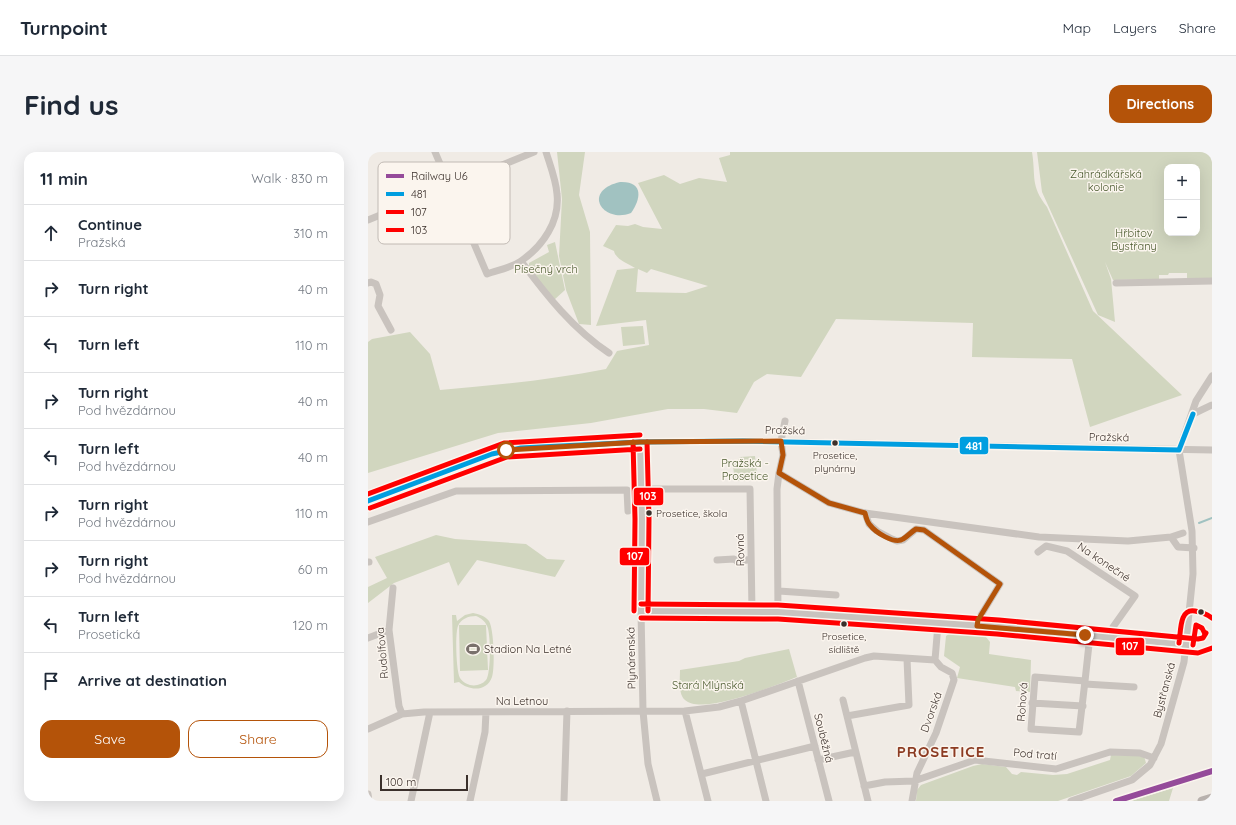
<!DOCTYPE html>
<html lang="en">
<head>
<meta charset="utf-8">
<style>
  body { margin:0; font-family:Quicksand,sans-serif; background:#f6f6f7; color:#1f2937 }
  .controls { position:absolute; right:12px; top:12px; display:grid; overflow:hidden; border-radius:8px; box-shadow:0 4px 16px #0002 }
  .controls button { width:36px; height:36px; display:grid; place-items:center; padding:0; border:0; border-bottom:1px solid #e0e1e3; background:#fff; color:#1f2937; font:20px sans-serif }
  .scale { position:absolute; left:12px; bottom:10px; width:88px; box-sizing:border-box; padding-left:4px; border:2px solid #3b302b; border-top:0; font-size:11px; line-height:14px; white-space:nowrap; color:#3b302b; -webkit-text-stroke:3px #fbf5ee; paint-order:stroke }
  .stop { position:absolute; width:12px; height:12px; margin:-9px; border:3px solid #b45309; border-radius:50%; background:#fff }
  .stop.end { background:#b45309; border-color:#fff; box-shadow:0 1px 4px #0008 }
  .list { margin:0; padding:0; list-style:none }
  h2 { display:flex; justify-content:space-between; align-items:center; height:52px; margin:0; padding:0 16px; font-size:17px }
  h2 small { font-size:13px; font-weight:400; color:#747a83 }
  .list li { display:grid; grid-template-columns:26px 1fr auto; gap:12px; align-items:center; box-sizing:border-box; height:56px; padding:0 16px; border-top:1px solid #e0e1e3 }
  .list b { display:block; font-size:15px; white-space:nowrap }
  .list p { margin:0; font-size:13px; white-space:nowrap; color:#747a83 }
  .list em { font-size:13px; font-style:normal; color:#747a83 }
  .actions { display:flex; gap:8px; padding:12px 16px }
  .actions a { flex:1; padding:9px 0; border:1px solid #b45309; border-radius:12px; text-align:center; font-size:14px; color:#b45309 }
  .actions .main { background:#b45309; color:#fff }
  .icon { flex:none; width:22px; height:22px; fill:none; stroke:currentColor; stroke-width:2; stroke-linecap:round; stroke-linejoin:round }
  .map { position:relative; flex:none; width:844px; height:649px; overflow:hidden; border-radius:12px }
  header { display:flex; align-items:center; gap:24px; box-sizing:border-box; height:56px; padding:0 20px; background:#fff; border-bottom:1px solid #e0e1e3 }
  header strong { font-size:19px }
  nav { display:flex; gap:22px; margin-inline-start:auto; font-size:14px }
  .intro { display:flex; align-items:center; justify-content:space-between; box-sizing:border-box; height:96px; padding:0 24px }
  h1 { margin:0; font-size:28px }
  .button { padding:10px 18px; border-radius:12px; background:#b45309; color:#fff; font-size:14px; font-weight:700 }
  main { display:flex; gap:24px; padding:0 24px }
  aside { flex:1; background:#fff; border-radius:12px; box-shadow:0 4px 16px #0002 }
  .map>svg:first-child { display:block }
  .green { fill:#d1d6bf; fill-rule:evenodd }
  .water { fill:#a1c2c1 }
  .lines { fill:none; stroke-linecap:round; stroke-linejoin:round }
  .stream { stroke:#a1c2c1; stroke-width:2 }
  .minor { stroke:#c9c3be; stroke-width:7 }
  .major { stroke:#b8b1ad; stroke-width:9 }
  .bus-1-casing { stroke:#fbf5ee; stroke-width:8 }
  .bus-2-casing { stroke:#fbf5ee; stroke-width:8 }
  .bus-3-casing { stroke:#fbf5ee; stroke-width:8 }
  .bus-1 { stroke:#009ee0; stroke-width:5 }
  .bus-2 { stroke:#f00; stroke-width:5 }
  .bus-3 { stroke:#f00; stroke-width:5 }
  .rail-1-casing { stroke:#fbf5ee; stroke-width:9 }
  .rail-1 { stroke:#954b9a; stroke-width:6 }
  .route { stroke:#b45309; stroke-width:5 }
  .bus-dot { fill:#3b302b; stroke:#fbf5ee; stroke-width:1.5 }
  .labels { text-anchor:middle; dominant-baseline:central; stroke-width:3; stroke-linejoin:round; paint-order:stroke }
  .bus-label { font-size:10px; fill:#3b302b; stroke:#fbf5ee }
  .park-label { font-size:11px; fill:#4a5a2e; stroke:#fbf5ee }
  .street-label { font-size:11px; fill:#3b302b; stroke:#fbf5ee }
  .poi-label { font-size:11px; fill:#3b302b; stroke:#fbf5ee; text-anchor:start }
  .district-label { font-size:15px; font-weight:bold; letter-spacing:1px; fill:#8c3b22; stroke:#fbf5ee }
  .key { fill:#fbf5ee; stroke:#c1bab4; stroke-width:1 }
  .key-label { font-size:11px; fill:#3b302b }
  .line-badge { stroke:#fbf5ee; stroke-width:1.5 }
  .badge-label { font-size:11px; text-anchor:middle; font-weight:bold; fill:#fff }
</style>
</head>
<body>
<header>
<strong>Turnpoint</strong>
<nav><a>Map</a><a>Layers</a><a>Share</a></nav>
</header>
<div class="intro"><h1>Find us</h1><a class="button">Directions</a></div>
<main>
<aside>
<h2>11 min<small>Walk · 830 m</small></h2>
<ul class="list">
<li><svg class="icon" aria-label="ahead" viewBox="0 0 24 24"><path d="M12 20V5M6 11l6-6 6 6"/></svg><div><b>Continue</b><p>Pražská</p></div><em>310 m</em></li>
<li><svg class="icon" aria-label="right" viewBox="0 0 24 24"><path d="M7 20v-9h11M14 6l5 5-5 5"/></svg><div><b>Turn right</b></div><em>40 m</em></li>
<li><svg class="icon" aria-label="left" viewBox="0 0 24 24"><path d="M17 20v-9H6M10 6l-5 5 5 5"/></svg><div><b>Turn left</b></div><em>110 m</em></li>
<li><svg class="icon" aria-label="right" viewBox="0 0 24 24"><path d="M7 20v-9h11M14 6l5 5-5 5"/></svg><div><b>Turn right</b><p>Pod hvězdárnou</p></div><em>40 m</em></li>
<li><svg class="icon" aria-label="left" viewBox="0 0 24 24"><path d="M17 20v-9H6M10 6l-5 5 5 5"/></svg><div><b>Turn left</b><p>Pod hvězdárnou</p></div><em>40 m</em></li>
<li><svg class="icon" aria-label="right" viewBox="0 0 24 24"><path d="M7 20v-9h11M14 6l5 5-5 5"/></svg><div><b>Turn right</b><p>Pod hvězdárnou</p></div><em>110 m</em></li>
<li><svg class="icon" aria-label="right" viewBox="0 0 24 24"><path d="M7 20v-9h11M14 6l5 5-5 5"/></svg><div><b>Turn right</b><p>Pod hvězdárnou</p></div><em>60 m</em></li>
<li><svg class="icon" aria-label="left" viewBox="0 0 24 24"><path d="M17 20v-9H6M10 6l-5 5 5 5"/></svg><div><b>Turn left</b><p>Prosetická</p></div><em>120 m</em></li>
<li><svg class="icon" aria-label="arrive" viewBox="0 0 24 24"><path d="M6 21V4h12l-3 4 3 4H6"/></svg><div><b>Arrive at destination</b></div></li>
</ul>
<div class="actions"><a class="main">Save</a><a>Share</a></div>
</aside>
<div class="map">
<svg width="844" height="649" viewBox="0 0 844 649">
  <rect width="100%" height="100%" fill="#f0ebe5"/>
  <path class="green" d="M189,0H217L211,43L222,80L223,173L211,172L198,138L191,104L194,47Z
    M362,0H664C668,25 662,33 679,55L725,159L814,243L722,275L704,207L604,205L605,171L468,167L433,225L399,222L386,230L369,261L336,257H300L223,271L130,281L0,321V190L4,187L42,180L62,202L72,238C128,233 183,228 238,217L249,199L281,193L278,168L228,174L249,118L267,116C260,111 248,108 246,99L235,94L248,73L260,74L267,72L275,75L294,77L270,31L296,23L312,32L331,26L359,30L351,6L362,3ZM270,117L279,121L283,117L340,134L318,141L268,140Z
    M669,0H844V126L819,127V121H801L800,123H791V127L745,128L737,110L743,127L747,170L730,163L674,40ZM799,15H829V81H799Z
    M187,90L197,138L186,148L161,116V111L181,100L179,93Z
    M275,174L277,192L255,194L253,175Z
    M387,304L389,322L379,329H367L365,314L372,305Z
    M68,383L87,387L158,392L179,407L197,408L187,425L109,408L90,434L81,410L26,431L0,451V435L19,426L7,405Z
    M105,461C111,462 117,464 121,469C126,477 127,516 124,525C119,540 101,539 91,530L86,531L84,463H88L89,469L97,463ZM108,464C113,466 117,469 119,474C123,481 123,522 118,528C111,536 98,535 92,526C88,519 87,481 90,474C93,467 100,464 108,464Z
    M91,473H118L120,518L92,519Z
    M581,482L618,485L622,490L621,502L663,508L662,540L648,539L647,535L589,526L592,515L576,504L578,484Z
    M421,497L429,525C408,533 334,564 317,548C310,542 312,527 312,518L371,509L377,506Z
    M743,603L776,604L778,611L763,624L690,649H548L549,638L553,633L605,614L614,612L638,615L644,622L649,623L653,620L685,623L699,622L742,608Z
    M805,636L801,649H763Z"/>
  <path class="water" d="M252,30C276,29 273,47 263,61C235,72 213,39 252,30Z"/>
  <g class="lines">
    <path class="stream" d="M831,371L844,366"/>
    <path class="minor" d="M67,0L119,122C130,118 143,116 153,109C175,94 192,69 189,42C188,28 182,13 178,0
      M0,68L166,0
      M153,109C178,143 206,178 241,201
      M0,131L3,130L8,132L12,143L10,154L23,178
      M748,131L844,129
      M825,262L844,253
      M417,269L413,289L415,303L411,321L461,351L497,361L671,385L760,389L803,385L810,395L826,396
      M272,290L274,367L273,459L275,559L280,612L289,649
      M274,337H382L384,459
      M0,349L124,302L153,296L272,290L375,289L844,298
      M497,361L501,372L509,379L524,387L529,389L535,388L548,377L556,378L632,432L610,468L609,474
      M0,370L88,339L259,338L260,359
      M803,385L815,381
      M670,400L678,394L699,399L767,444L745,475L744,485
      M349,408L366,407L370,410L383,407
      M0,410H1
      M25,436L21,478L31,554L34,562
      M411,439L468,443
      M273,459L410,460L630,475L818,492
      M410,460L409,337L411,321
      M0,486L21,478
      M567,508L570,472
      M430,529L461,649
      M717,529L711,580L663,577L667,525L717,529L722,483
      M717,532L766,535
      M475,548L500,649
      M373,549L398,649
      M664,551L715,554
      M317,559L340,649
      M479,564L541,553L539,507
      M0,577L34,562L56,560L317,559L351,555L373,549L497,506L506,504L567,508
      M450,608L487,600
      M334,622L447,594
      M496,634L517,630L546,629L607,608L688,617L742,600L772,601L786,606
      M0,642L1,649
      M43,649L62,560
      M102,649L117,580L118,560
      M196,649L199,559
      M544,649L549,621L568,581L586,528L584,521L573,515L567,508
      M703,649L764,628L782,613L793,592L816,510L825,422L824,379L811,298L828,249L844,224"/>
    <path class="major" d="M834,649L844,646"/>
    <g class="bus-1-casing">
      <path id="bus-1" d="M811,298L825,262
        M0,349L124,302L153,296L272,290L375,289L811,298"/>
    </g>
    <g class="bus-2-casing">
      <path id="bus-2" d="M265,290L267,367L266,459
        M2,356L139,305L272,297
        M273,466L410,467L629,482L830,501L844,496
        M825,493L828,473L834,476L837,482"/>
    </g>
    <g class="bus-3-casing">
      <path id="bus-3" d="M279,290L281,367L280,459
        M0,342L136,291L272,283
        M273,452L410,453L631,468L830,487L835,486L838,481
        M811,491C813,480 811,456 827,459C833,460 839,462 844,466"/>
    </g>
    <use href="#bus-1" class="bus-1"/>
    <use href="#bus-2" class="bus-2"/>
    <use href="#bus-3" class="bus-3"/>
    <g class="rail-1-casing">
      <path id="rail-1" d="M748,649L844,619"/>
    </g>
    <use href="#rail-1" class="rail-1"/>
  </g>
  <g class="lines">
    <path class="route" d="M138,298L272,290L413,289L415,303L411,321L461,351L497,361C498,365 499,370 502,373C507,380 527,393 535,387C540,384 543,380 548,377L556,378L632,432L610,468L609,474L717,483"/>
  </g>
  <defs>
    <g id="stadium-bare" transform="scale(1.08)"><path d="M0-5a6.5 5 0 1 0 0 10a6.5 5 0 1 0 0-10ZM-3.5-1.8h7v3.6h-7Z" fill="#7a716c" stroke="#fbf5ee" stroke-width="2.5" paint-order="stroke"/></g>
  </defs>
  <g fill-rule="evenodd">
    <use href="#stadium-bare" x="105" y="497"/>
  </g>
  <g class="bus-dot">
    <circle cx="467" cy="291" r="3.5"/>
    <circle cx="281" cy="361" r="3.5"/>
    <circle cx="833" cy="460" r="3.5"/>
    <circle cx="476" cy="472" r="3.5"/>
  </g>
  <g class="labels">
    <g class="bus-label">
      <text x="467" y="303">Prosetice,<tspan x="467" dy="13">plynárny</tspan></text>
      <text x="288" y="361" text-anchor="start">Prosetice, škola</text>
      <text x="476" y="484">Prosetice,<tspan x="476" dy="13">sídliště</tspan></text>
    </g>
    <g class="park-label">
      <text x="738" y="22">Zahrádkářská<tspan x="738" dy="13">kolonie</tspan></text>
      <text x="766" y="81">Hřbitov<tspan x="766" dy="13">Bystřany</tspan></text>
      <text x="178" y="117">Písečný vrch</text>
      <text x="377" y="311">Pražská -<tspan x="377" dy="13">Prosetice</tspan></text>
      <text x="340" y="533">Stará Mlýnská</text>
    </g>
    <g class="street-label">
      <text transform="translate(417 278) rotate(1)">Pražská</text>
      <text transform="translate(741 285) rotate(1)">Pražská</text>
      <text transform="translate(372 398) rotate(-91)">Rovná</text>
      <text transform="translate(736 410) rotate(34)">Na konečné</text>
      <text transform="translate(14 501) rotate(-95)">Rudolfova</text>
      <text transform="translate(263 506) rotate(-91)">Plynárenská</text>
      <text transform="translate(796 538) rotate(-75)">Bystřanská</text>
      <text x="154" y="549">Na Letnou</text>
      <text transform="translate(654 550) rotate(-86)">Rohová</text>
      <text transform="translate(563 560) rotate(-70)">Dvorská</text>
      <text transform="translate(456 586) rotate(76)">Souběžná</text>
      <text transform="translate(667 602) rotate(5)">Pod tratí</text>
    </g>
    <g class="poi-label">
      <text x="116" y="497">Stadion Na Letné</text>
    </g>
    <g class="district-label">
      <text x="573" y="599">PROSETICE</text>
    </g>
  </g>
  <rect x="10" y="10" width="132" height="82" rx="6" class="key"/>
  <rect x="18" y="22" width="18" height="4" fill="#954b9a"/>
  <rect x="18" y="40" width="18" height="4" fill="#009ee0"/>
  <rect x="18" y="58" width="18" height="4" fill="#f00"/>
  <rect x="18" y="76" width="18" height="4" fill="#f00"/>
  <g class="key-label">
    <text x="43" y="28">Railway U6</text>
    <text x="43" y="46">481</text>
    <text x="43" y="64">107</text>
    <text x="43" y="82">103</text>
  </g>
  <g class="line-badge">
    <rect x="591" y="284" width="30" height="19" rx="4" fill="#009ee0"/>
    <rect x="265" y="335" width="31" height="19" rx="4" fill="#f00"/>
    <rect x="251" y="395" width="31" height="19" rx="4" fill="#f00"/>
    <rect x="747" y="485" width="30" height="19" rx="4" fill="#f00"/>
  </g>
  <g class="badge-label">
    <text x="606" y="298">481</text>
    <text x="280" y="348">103</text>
    <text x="267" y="408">107</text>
    <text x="762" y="498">107</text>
  </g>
</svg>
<div class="controls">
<button>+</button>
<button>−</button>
</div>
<div class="scale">100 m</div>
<div class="stop" style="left:138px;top:298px"></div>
<div class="stop end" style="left:717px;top:483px"></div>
</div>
</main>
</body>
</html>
